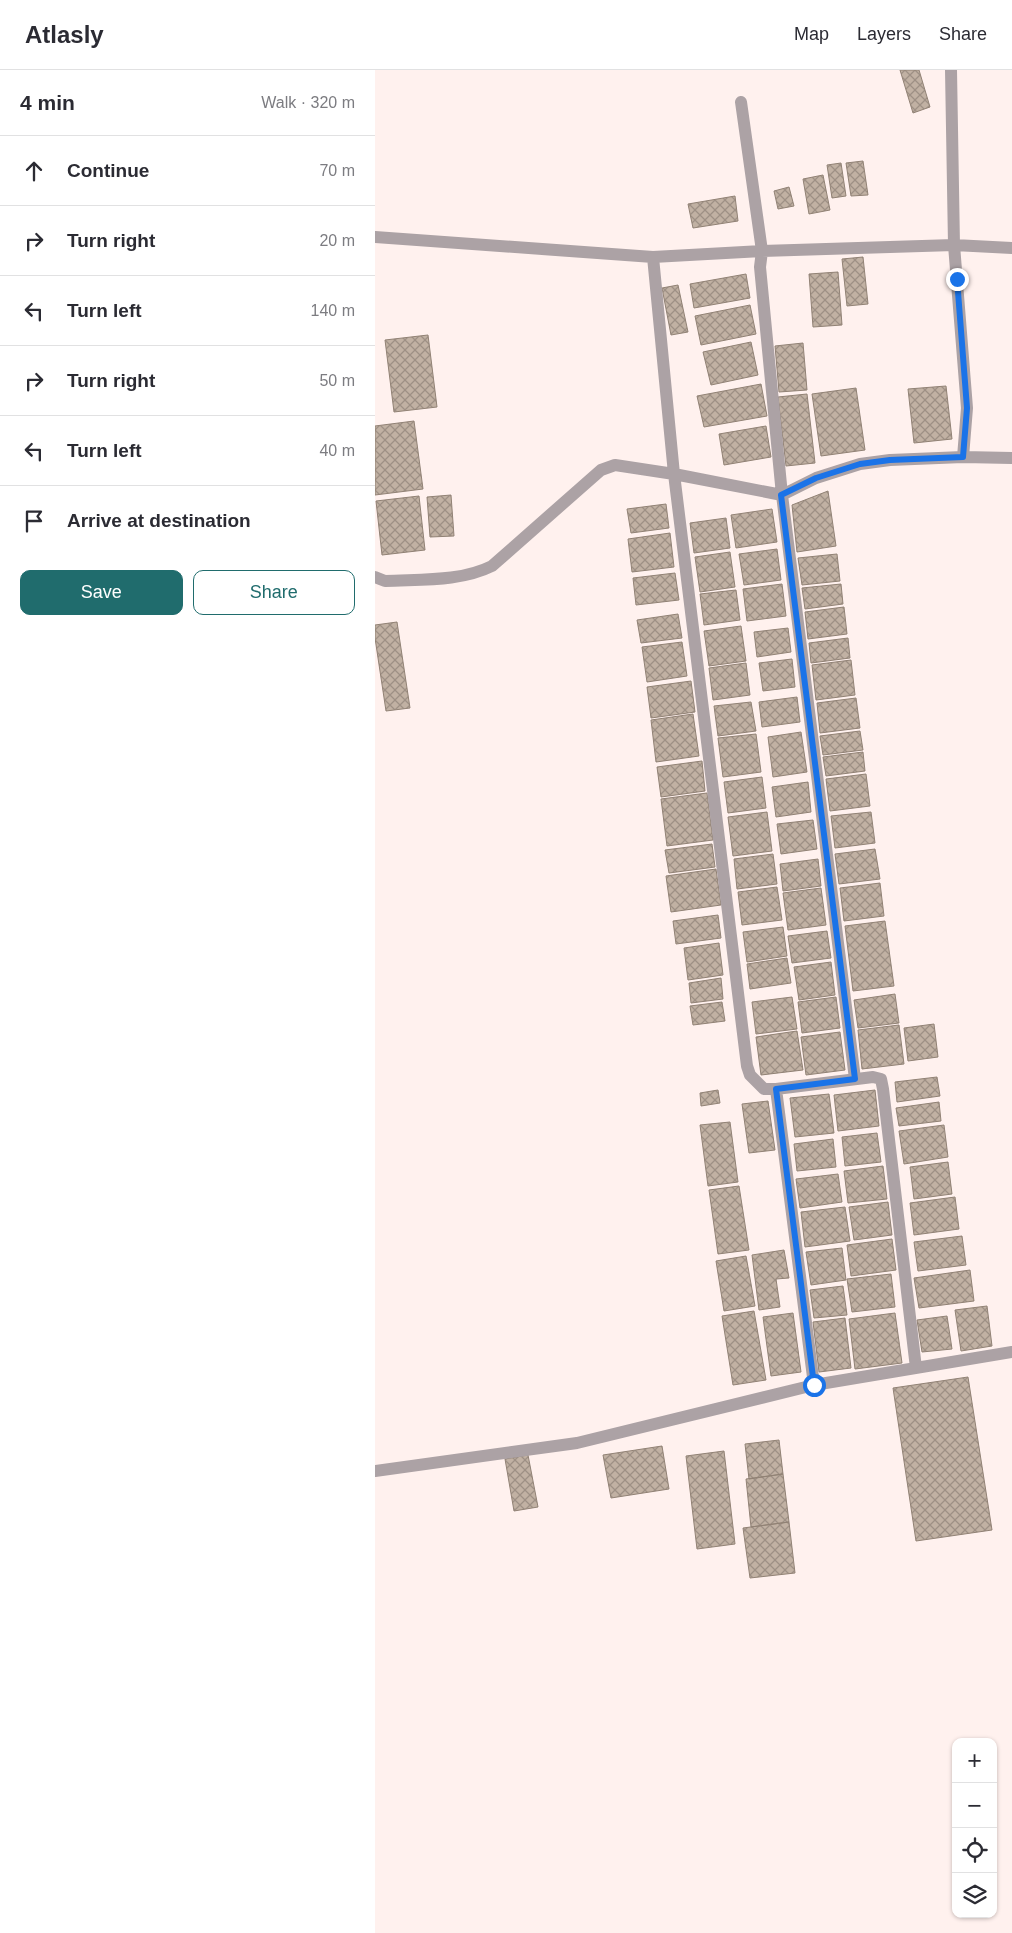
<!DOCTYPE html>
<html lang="en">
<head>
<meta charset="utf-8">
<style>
  body { margin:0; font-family:Arial,sans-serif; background:#f7f7f7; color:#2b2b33 }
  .controls { position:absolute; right:15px; bottom:15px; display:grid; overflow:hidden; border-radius:10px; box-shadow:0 1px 4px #0004 }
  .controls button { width:45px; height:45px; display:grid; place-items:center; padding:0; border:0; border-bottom:1px solid #e1e1e2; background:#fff; color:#2b2b33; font:25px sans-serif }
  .stop { position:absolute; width:15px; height:15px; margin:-11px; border:4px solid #1a73e8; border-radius:50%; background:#fff }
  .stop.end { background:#1a73e8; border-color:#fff; box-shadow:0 1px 5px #0008 }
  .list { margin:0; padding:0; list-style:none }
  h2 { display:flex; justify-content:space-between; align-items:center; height:65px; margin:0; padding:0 20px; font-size:21px }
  h2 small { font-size:16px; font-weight:400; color:#7c7c81 }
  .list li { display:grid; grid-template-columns:32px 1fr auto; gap:15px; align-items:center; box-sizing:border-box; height:70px; padding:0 20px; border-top:1px solid #e1e1e2 }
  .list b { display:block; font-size:19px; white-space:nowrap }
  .list em { font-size:16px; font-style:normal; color:#7c7c81 }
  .actions { display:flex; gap:10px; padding:15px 20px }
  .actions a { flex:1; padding:11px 0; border:1px solid #206c6d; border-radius:10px; text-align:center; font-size:18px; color:#206c6d }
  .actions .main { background:#206c6d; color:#fff }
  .icon { flex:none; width:28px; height:28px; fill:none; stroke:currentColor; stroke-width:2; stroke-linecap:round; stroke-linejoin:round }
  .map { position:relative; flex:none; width:637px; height:1863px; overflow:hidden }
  header { display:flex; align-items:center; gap:30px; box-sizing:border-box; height:70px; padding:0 25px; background:#fff; border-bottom:1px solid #e1e1e2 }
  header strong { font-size:24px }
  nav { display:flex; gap:28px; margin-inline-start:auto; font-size:18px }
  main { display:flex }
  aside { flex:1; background:#fff }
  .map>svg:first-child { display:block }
  .building { fill:url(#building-cross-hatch); stroke:#918275 }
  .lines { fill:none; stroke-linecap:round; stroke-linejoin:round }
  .street { stroke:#aca2a5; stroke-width:12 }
  .route { stroke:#1a73e8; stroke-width:6 }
</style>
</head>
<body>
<header>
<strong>Atlasly</strong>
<nav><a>Map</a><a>Layers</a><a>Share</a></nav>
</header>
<main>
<aside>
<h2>4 min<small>Walk · 320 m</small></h2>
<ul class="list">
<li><svg class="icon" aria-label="ahead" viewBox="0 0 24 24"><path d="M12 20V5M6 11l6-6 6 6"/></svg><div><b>Continue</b></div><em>70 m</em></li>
<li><svg class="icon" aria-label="right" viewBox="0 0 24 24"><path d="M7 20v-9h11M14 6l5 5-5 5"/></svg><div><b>Turn right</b></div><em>20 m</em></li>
<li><svg class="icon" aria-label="left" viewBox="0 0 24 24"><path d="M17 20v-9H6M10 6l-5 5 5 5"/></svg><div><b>Turn left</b></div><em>140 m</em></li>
<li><svg class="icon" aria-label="right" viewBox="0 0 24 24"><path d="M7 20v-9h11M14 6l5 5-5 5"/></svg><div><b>Turn right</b></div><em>50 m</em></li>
<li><svg class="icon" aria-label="left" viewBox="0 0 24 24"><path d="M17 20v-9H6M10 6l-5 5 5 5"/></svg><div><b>Turn left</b></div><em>40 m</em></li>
<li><svg class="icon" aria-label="arrive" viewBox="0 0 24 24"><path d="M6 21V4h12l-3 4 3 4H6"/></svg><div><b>Arrive at destination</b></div></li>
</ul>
<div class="actions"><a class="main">Save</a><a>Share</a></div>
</aside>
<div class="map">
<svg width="637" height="1863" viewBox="0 0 637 1863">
  <defs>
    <pattern id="building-cross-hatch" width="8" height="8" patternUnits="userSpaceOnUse" patternTransform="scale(1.25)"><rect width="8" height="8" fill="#c1b1a3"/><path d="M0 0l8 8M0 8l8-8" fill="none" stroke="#9e9085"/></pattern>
  </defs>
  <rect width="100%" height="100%" fill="#fff1ee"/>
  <path class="building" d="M525,0H544L555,37L538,43Z
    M488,91L493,125L476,126L471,93Z
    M466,93L471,126L457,128L452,95Z
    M448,105L455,140L434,144L428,109Z
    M414,117L419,136L403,139L399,121Z
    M360,126L363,151L318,158L313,134Z
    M488,187L493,234L472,236L467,189Z
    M463,202L467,255L438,257L434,204Z
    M371,204L375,228L319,238L315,214Z
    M303,215L313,262L296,265L287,218Z
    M375,235L381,264L326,275L320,246Z
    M53,265L62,337L19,342L10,270Z
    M376,272L383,305L336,315L328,282Z
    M428,273L432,320L404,322L400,276Z
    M386,314L392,346L329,357L322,326Z
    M571,316L577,369L539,373L533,319Z
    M481,318L490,380L446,386L437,324Z
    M432,324L440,393L411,396L403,327Z
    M39,351L48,419L0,425V356Z
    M391,356L396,387L349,395L344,364Z
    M453,421L461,476L422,482L417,435Z
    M76,425L79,466L55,467L52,427Z
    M44,426L50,480L7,485L1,431Z
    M291,434L294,458L256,463L252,439Z
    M397,439L402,472L361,478L356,445Z
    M351,448L355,478L319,483L315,453Z
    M295,463L299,497L257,502L253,469Z
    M402,479L406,510L369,515L364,484Z
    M355,482L360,517L325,522L320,487Z
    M462,484L465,511L427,515L423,488Z
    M300,503L304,530L261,535L258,508Z
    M407,514L411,546L372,551L368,519Z
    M466,514L468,534L430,539L427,518Z
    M361,520L365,550L329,555L325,524Z
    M469,537L472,564L433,569L430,542Z
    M303,544L307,568L266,573L262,550Z
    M22,552L35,638L11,641L0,568V555Z
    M366,556L371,591L334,596L329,561Z
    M413,558L416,582L382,587L379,562Z
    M473,568L475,588L436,593L434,573Z
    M307,572L312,606L272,612L267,577Z
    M417,589L420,617L388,621L384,593Z
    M476,590L480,625L441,630L437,595Z
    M371,593L375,625L338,630L334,598Z
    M316,611L320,642L276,648L272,617Z
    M422,627L425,652L387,657L384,632Z
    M481,628L485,658L445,663L442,633Z
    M376,632L381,661L343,666L339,636Z
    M318,644L324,686L281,692L276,650Z
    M485,661L488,680L448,685L445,666Z
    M426,662L432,702L398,707L393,667Z
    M381,664L386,702L348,707L343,668Z
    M488,682L490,701L451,706L448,687Z
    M327,691L330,721L286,727L282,697Z
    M491,704L495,736L455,741L451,709Z
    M387,707L391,738L353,743L349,712Z
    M433,712L436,742L401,747L397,717Z
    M332,723L338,770L292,776L286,729Z
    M392,742L397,781L358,786L353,747Z
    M496,742L500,773L460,778L456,746Z
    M438,750L442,779L406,784L402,754Z
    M337,774L340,797L294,803L290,780Z
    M500,779L505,809L464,814L460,784Z
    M398,784L402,814L362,819L359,789Z
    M443,789L446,816L408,821L405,794Z
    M341,799L346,835L296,842L291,806Z
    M505,813L509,846L469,851L465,818Z
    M402,817L407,850L367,855L363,822Z
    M446,818L451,855L413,860L408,823Z
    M343,845L346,868L301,874L298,851Z
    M510,851L519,916L478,921L470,856Z
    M408,857L412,886L372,892L368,862Z
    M452,861L456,888L417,893L413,866Z
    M344,873L348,905L313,910L309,878Z
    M412,888L416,913L375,919L372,894Z
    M456,892L460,925L424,930L419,897Z
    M346,908L348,929L316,933L314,913Z
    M520,924L524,953L483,958L479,930Z
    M417,927L422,959L381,964L377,932Z
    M461,927L465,958L427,963L423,932Z
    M347,932L350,951L318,955L315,936Z
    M559,954L563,987L533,991L529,958Z
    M524,955L529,994L487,999L483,960Z
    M422,961L428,1000L386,1005L381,967Z
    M465,962L470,1000L431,1005L426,967Z
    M562,1007L565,1026L522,1032L520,1012Z
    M343,1020L345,1033L326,1036L325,1023Z
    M500,1020L504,1056L463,1061L459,1025Z
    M454,1024L459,1063L420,1067L415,1028Z
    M393,1031L400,1080L374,1083L367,1034Z
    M564,1032L566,1051L524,1056L521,1038Z
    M355,1052L363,1112L333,1116L325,1055Z
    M569,1055L573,1087L529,1094L524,1061Z
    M502,1063L506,1092L470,1096L467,1067Z
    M458,1069L461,1097L422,1101L419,1074Z
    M573,1092L577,1124L539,1129L535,1097Z
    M508,1096L512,1129L473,1133L469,1101Z
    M463,1104L467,1132L425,1138L421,1109Z
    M364,1116L374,1180L343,1184L334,1120Z
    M580,1127L584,1159L539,1165L535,1133Z
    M513,1132L517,1165L479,1170L474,1137Z
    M470,1137L475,1171L430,1177L426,1142Z
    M587,1166L591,1195L543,1201L539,1172Z
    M517,1169L521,1200L476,1206L472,1175Z
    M467,1178L471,1210L436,1215L431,1182Z
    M409,1180L414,1208L401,1209L405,1237L384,1240L377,1185Z
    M371,1186L380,1236L349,1241L341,1191Z
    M595,1200L599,1231L544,1238L539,1208Z
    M516,1204L520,1237L477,1242L472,1209Z
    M468,1216L472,1245L439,1248L435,1220Z
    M612,1236L617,1276L586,1281L580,1240Z
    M379,1241L391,1310L358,1315L347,1246Z
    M418,1243L426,1302L396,1306L388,1247Z
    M520,1243L527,1293L480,1299L474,1249Z
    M572,1246L577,1279L547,1282L542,1250Z
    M470,1248L476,1298L444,1302L438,1252Z
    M593,1307L617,1460L541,1471L518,1318Z
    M404,1370L408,1404L374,1409L370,1374Z
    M287,1376L294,1419L236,1428L228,1385Z
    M349,1381L360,1474L322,1479L311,1386Z
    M153,1385L163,1437L139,1441L130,1389Z
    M408,1404L414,1452L376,1457L371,1409Z
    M414,1452L420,1503L375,1508L368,1458Z"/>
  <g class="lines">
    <path class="street" d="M576,0L579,175L637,178
      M366,32L387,181L385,197L407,425L480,1009
      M0,167L278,187L387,181L579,175L592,338L588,387
      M278,187L299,404L372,996L375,1005L389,1019H401L439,1315
      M0,507L10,511C45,509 85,512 117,496L226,400L240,395L299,404L407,425L441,408L485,394L515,390L588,387L637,388
      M401,1019L498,1007L506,1009L508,1019L541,1298
      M0,1401L202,1373L439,1315L637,1282"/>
  </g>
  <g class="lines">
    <path class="route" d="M439,1315L401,1019L480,1009L406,425L441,408L485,394L515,390L588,387L592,338L582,209"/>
  </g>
</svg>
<div class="controls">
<button>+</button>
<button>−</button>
<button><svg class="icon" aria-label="locate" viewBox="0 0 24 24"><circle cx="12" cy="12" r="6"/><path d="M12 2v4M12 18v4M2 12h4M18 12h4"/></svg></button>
<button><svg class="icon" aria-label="layers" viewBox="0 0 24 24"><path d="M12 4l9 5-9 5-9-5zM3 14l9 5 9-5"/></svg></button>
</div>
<div class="stop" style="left:439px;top:1315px"></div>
<div class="stop end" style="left:582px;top:209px"></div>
</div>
</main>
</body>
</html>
